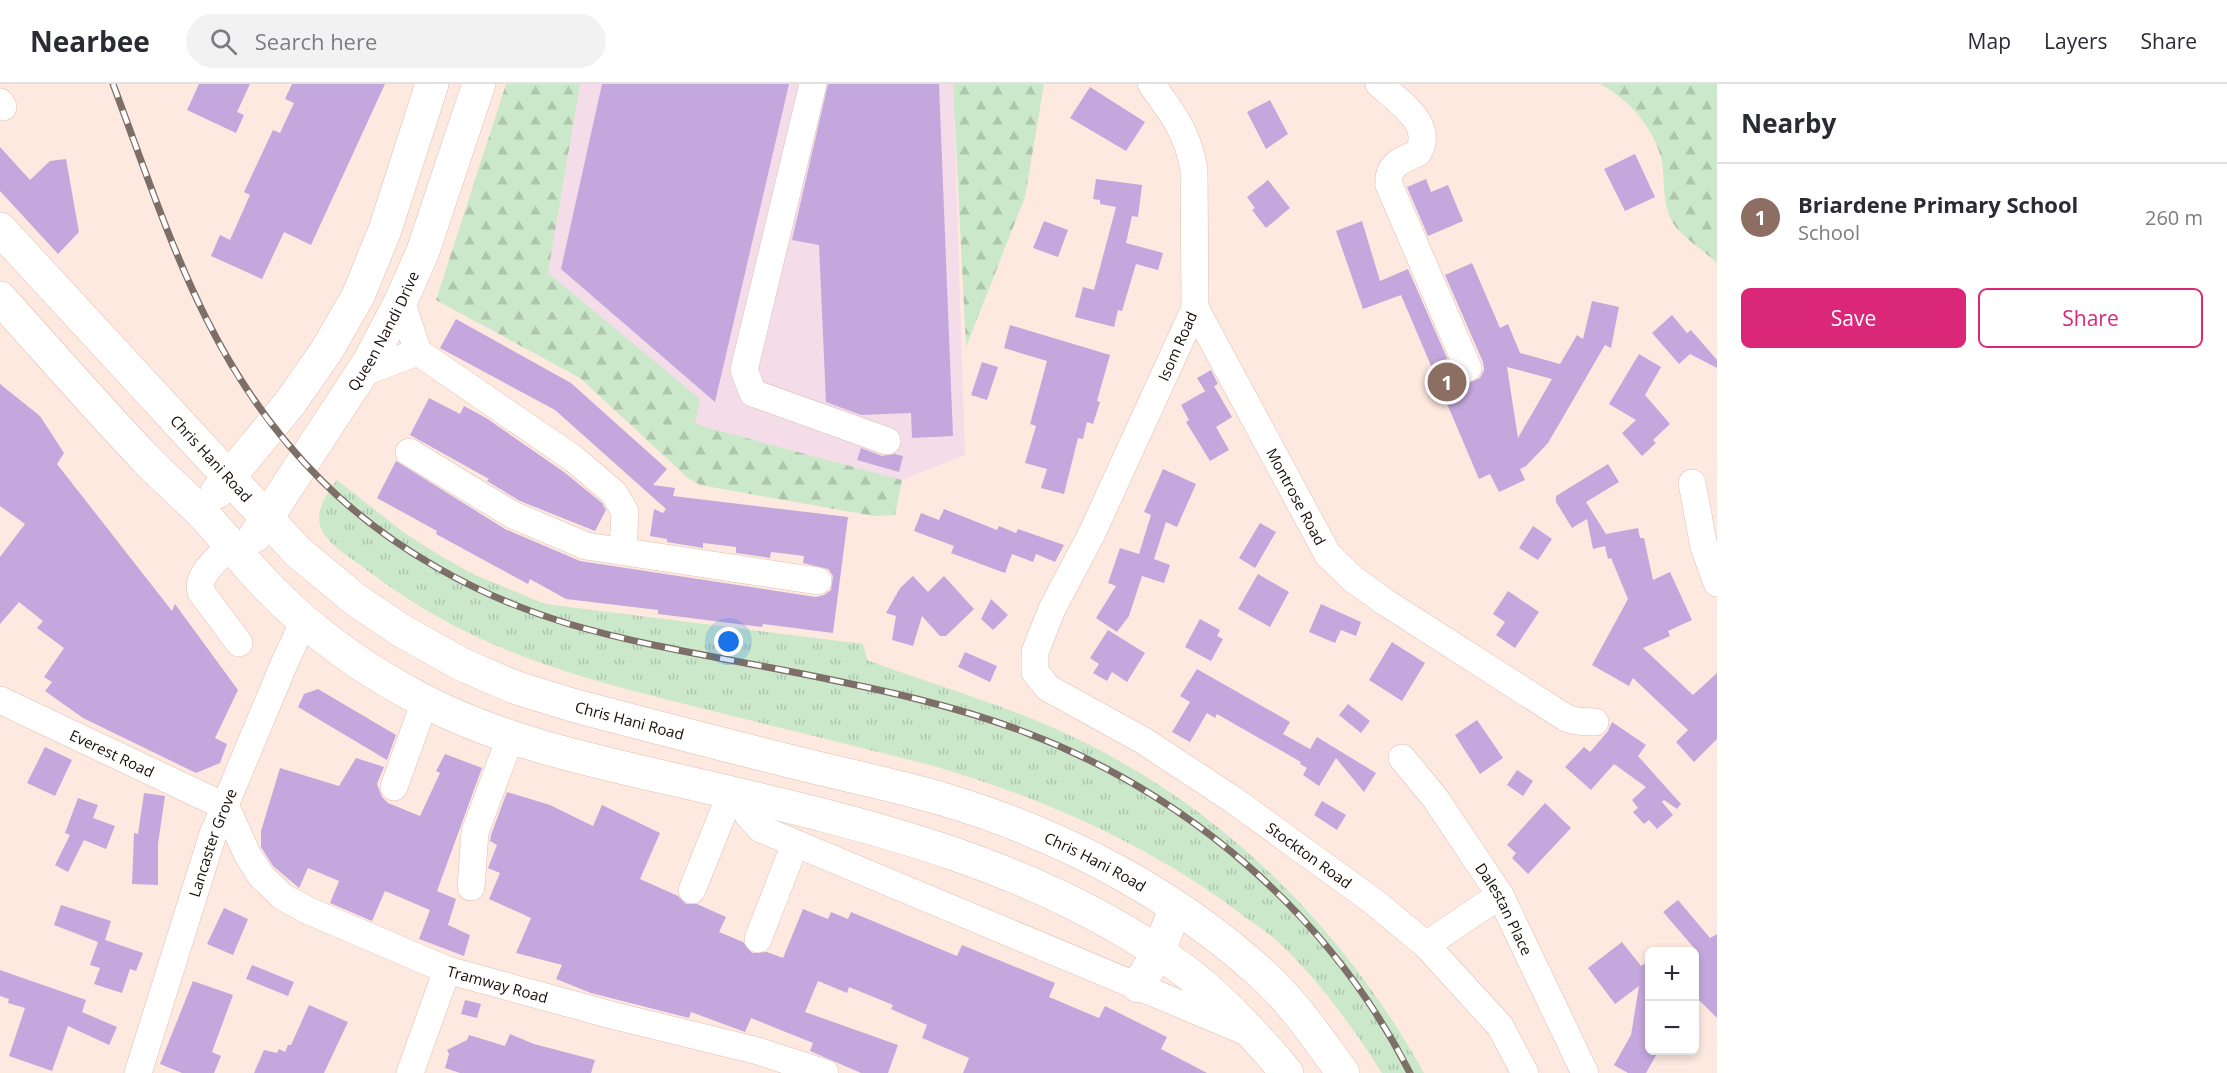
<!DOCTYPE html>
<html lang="en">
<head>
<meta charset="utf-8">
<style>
  body { margin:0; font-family:"Open Sans",sans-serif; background:#f2f2f3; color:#2b2b33 }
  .controls { position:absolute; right:18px; bottom:18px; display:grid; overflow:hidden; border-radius:9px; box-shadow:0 3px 9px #0003 }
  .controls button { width:54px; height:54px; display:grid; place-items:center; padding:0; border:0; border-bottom:2px solid #e1e1e2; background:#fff; color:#2b2b33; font:30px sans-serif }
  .you { position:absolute; left:729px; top:558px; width:21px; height:21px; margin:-15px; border:4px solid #fff; border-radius:50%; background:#1a73e8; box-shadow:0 0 0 9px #1a73e833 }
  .badge { display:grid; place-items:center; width:39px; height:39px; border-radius:50%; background:#db2777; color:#fff; font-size:20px; font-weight:700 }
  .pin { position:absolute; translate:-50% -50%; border:3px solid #fff; box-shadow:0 2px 6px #0006 }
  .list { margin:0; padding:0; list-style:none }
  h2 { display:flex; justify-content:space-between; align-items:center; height:78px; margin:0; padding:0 24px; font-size:26px }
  h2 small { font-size:20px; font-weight:400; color:#7c7c81 }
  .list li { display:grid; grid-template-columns:39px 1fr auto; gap:18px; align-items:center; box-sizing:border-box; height:108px; padding:0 24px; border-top:2px solid #e1e1e2 }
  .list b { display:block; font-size:22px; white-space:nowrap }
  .list p { margin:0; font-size:20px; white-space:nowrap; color:#7c7c81 }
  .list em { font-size:20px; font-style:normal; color:#7c7c81 }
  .actions { display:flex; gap:12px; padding:18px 24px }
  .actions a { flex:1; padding:14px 0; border:2px solid #db2777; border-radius:9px; text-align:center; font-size:21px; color:#db2777 }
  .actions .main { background:#db2777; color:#fff }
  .icon { flex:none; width:33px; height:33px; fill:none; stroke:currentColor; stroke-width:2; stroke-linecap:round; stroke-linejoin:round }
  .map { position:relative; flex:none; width:1717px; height:989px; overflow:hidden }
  header { display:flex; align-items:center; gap:36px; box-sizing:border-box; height:84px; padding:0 30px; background:#fff; border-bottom:2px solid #e1e1e2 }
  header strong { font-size:28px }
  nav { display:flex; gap:33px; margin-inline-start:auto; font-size:21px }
  .search { width:420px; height:54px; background:#f2f2f3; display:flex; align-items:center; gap:15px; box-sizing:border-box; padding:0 21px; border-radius:33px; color:#7c7c81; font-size:22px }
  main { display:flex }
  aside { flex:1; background:#fff }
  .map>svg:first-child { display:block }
  .commercial { fill:#f4dce8 }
  .grass { fill:url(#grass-tufts) }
  .forest { fill:url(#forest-firs) }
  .building { fill:#c4a8dd; fill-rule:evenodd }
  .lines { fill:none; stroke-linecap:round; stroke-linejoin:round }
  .minor-casing { stroke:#e0beb0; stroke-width:28 }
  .major-casing { stroke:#e0beb0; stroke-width:34 }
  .minor { stroke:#fff; stroke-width:27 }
  .major { stroke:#fff; stroke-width:33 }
  .rail-casing { stroke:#7d6e67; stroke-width:7 }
  .rail { stroke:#fff; stroke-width:4.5; stroke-dasharray:14; stroke-linecap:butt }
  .labels { text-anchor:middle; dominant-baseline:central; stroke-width:4.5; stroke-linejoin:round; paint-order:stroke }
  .street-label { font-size:15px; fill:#180d08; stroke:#fff }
</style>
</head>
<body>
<header>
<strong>Nearbee</strong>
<div class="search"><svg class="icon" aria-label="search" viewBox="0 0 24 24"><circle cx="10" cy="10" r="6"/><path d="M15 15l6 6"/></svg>Search here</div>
<nav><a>Map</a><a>Layers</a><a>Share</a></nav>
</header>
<main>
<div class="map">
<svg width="1717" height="989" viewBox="0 0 1717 989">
  <defs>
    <pattern id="grass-tufts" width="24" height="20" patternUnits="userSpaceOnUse" patternTransform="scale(1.5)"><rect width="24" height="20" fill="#cbe8cb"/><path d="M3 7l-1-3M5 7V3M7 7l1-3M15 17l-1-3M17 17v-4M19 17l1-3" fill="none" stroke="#aec6ad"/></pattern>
    <pattern id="forest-firs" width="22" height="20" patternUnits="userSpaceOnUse" patternTransform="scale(1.5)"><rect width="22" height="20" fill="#cbe8cb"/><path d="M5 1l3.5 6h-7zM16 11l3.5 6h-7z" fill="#aec6ad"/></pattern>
  </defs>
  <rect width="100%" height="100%" fill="#fee9e0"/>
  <path class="commercial" d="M580,0H953L965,371L902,396L694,340L548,189Z"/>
  <path class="grass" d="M337,396L403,448L439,471L473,490L545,520L863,560L867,576C926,598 988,616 1047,641C1210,711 1338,835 1424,989H1382C1352,942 1318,895 1277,857C1265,846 1250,837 1237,827C1146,759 1042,714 934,682C859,663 784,645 709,626C584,595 476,569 371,489C331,459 297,446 337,396Z"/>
  <path class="forest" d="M506,0H580L548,189L700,315L695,340L902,396L895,431L874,432L700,401L688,394L580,294L436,216Z
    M953,0H1044L1025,113L966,263Z
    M1600,0H1717V179C1704,167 1685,155 1675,142C1662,124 1665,98 1662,78C1655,45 1629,15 1600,0Z"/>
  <path class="building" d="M199,0H250L237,28L244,31L236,49L187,26Z
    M292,0H385L311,161L284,148L262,195L211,172L220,151L230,156L250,111L244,108L273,46L280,49L294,19L285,15Z
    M602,0H789L715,318L561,185Z
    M828,0H939L953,352L912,354L911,329L861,331L826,318L819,161L792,156Z
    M1090,3L1145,38L1126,67L1070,34Z
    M1270,16L1288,50L1266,65L1247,28Z
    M0,63L30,96L50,77L66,75L79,148L58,170L0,107Z
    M1635,70L1655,113L1625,127L1604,85Z
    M1096,95L1142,101L1138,133L1132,132L1126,159L1163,169L1158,186L1136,180L1122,227L1118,226L1114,243L1075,233L1083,203L1094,206L1116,123L1100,120V116L1093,115Z
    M1426,95L1431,108L1448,101L1463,137L1428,152L1407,103Z
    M1268,96L1290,124L1266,144L1252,126L1255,124L1247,113Z
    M1044,137L1068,146L1058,173L1033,164Z
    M1362,137L1380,197L1408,185L1454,290L1466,300L1480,294L1484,286L1483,278L1445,191L1472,179L1500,244L1508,240L1520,269L1560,280L1577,251L1583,255L1592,217L1619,223L1611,264L1605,261L1548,359L1526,382L1520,385L1525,396L1499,408L1490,390L1479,395L1401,211L1363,225L1336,147ZM1507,283L1552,295L1518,354Z
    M1672,231L1687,249L1691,246L1717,276V284L1690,270L1679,280L1652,249Z
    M456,235L571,299L667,385L653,401L675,404L673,412L848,433L833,549L763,540L762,543L658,530V526L566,515L530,495L528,500L436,450L437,447L377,414L396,377L505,445L580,477L816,513L824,511L831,506L833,492L828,485L803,479L804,472L771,468L770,474L736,469V463L703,459V464L667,458V455L650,452L654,425L663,429L666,425L555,326L440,264Z
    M1010,241L1110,271L1097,317L1100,318L1093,340L1087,338L1083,355L1078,354L1064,410L1041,404L1047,385L1025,379L1036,342L1030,340L1047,277L1004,264Z
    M1639,270L1661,283L1645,311L1670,340L1653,356L1656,359L1642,372L1622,349L1636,336L1609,320Z
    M982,278L998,283L987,316L971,311Z
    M1211,286L1218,300L1205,307L1197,294Z
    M0,300L40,332L64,369L57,380L172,527L175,520L238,606L215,654L227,660L220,679L196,689L83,634L45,607L52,598L44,593L64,564L37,544L43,537L19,518L0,540V473L25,440L0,422Z
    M1214,302L1232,333L1216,343L1229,366L1210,377L1186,338L1189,336L1181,321Z
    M429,314L460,330L464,322L486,334L564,388L602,419L606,426L595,447L520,417L487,397L489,395L410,351Z
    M861,364L882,372L895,370L903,372L899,388L857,376Z
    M1608,380L1619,398L1586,418L1606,450L1638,444L1640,454H1644L1653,496L1670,488L1692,536L1668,547L1670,552L1643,564L1693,611L1717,589V655L1694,678L1676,658L1688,646L1633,594L1629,602L1592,581L1628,515L1611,474L1608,475L1605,462L1593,465L1587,435L1572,444L1556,418V412Z
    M1163,385L1196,400L1177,443L1166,438L1154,475L1170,481L1164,499L1142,492L1129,532L1117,548L1096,534L1116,502L1108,499L1120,464L1139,470L1151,431L1144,428Z
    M944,425L997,446L999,442L1016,449L1018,445L1064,461L1055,478L1036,470L1033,478L1012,470L1005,489L951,469L954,462L914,447L921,429L939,436Z
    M1260,439L1276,448L1255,484L1239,474Z
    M1533,442L1552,455L1538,476L1519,464Z
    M1258,490L1289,508L1270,543L1238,525Z
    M913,492L928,508L944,492L974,525L946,552H940L922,532L913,562L892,556L896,532L886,529L900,504Z
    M1508,507L1539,528L1515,564L1496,551L1505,538L1493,530Z
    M991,515L1008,531L993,546L981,535Z
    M1321,520L1361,538L1356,552L1341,546L1335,559L1309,548Z
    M1200,535L1220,546L1217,552L1223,555L1211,577L1185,563Z
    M1108,546L1145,569L1127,598L1112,588L1107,597L1093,589L1099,580L1090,574Z
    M1392,558L1425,579L1402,617L1369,596Z
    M965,568L997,582L990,598L958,583Z
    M1197,585L1290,638L1283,650L1310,665L1317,653L1376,689L1364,708L1336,674L1319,702L1303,691L1307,684L1300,680L1301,678L1217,630L1215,634L1207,629L1190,658L1172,648L1190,618L1180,612Z
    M318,605L396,651L387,676L298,623L304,610Z
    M1348,620L1370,637L1361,649L1339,631Z
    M1477,636L1503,674L1480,690L1455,651Z
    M1612,638L1646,661L1638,672L1681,720L1677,725L1664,716L1662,718L1673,731L1657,745L1649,736L1644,740L1633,728L1638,724L1632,716L1646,703L1614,680L1591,706L1565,683L1584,663L1590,668L1608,647Z
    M45,663L72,676L55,712L27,699Z
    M445,670L482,684L437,807L456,815L448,841L470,851L464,872L419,855L430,826L385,807L372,837L330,819L339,797L308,784L299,804L273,782L261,763V747L280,684L339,702L356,674L384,683L377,700L382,713L388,719L420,732L440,689L436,687Z
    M1517,686L1533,697L1523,712L1507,701Z
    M507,708L550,721L593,742L602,721L660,749L640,795L678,812L686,820H697L726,833L719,848L743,858L752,869L767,868L783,874L803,825L828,835L831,828L848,835L851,828L957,872L962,861L1055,899L1049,913L1099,934L1105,922L1167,953L1161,965L1207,989H963L969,974L922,954L927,941L891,925L893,921L849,903L847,909L818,897L805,928L898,961L888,989H861L810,967L813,959L751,934L745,948L691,928L689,934L591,909L556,895L562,881L516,869L531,834L489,815L500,789L488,784L497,761L490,757L491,751Z
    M144,709L165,712L158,760V801L132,800L134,749L138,750Z
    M78,714L98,721L93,734L115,742L106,765L84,756L68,788L55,781L70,751L65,749Z
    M1322,717L1346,731L1337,746L1314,731Z
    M1545,719L1571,744L1528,790L1512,774L1516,769L1507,761Z
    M1678,816L1710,854L1717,850V934L1695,912V865L1663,828Z
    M61,821L111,837L105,856L143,869L136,887L130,885L122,909L94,900L100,884L90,881L98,858L54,841Z
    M224,824L248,835L233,871L207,860Z
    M1622,858L1641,882L1650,876V966H1659L1646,989H1628L1614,981L1631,951L1639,902L1615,920L1588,884Z
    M252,881L294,898L288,912L246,895Z
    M0,886L86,916L82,928L117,943L109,961L68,942L52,987L9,972L25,924L8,919L9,915L0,912Z
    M193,897L233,911L212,968L221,972L214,989H182L160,980Z
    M465,916L481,920L477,934L461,930Z
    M309,921L348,938L324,989H254L264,966L277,969L279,965L285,968L288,961H291Z
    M510,950L534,960L595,976L591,989H460L445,984L449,970L447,966L467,956L469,951L505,962Z"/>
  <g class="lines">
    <g class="minor-casing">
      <g id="minor">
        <path d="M813,0L744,286L753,309L887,357"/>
        <path id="s1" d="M1151,0C1172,28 1189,51 1194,86L1195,224L1092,449L1052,525L1035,568V588L1048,604L1144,657L1232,715L1373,817L1426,861L1500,942L1525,989"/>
        <path d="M1379,0C1398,17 1435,40 1418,69C1402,76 1387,80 1389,101L1468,284"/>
        <path d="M0,18L3,23"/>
        <path d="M401,217L418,268L574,375L614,409L625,428L623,467"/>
        <path id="s2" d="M1195,224L1328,471L1353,495L1385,518L1566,634L1576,637L1595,638"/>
        <path d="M362,289L418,268"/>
        <path d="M409,368L513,431L586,462L818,497"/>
        <path d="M1692,399L1704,463L1717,499"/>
        <path d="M231,461C219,474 196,490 201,508L239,559"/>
        <path id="s3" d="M0,616L226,723"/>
        <path id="s4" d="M1402,674L1435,714L1500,811L1585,989"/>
        <path d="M394,703L425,617"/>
        <path d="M745,712L748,731L761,745L1247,948"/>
        <path id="s5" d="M226,723L247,770L261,792L283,813L309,827L447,886L615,932L758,967L825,989"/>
        <path d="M471,803L475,748L511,652"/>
        <path d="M692,806L731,709"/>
        <path d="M758,855L795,760"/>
        <path d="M1426,861L1500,811"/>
        <path id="s6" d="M138,989L213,750L284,580L304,537"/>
        <path d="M410,989L447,886"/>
      </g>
    </g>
    <g class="major-casing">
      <g id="major">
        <path id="s7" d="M0,145L298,468L356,516L402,547L461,580L514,603L572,621C648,641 724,661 801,680C849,692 899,702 946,716C1062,751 1173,809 1262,890C1294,919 1318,955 1343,989"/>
        <path d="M0,214C49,268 96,323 146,375C164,394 184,411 202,429C225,453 246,481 269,504C314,550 369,589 426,618C506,659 598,678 685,698C861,739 1042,779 1189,890C1226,919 1257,953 1287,989"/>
        <path d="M217,408L290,319L327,266L358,212L385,146L432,0"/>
        <path id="s8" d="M255,452L370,276L401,217L423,167L479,0"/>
        <path d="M1138,902L1158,869L1176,823"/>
      </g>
    </g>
    <use href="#minor" class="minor"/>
    <use href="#major" class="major"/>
    <g class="rail-casing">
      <path id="rail" d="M113,0C168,147 207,284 322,397C389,464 479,513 569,540C647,563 729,575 808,591C882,606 957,622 1027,649C1190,711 1331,833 1410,989"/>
    </g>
    <use href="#rail" class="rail"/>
  </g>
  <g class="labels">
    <g class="street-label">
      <text stroke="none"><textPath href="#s8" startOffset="242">Queen Nandi Drive</textPath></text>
      <text transform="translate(1177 262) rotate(-66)">Isom Road</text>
      <text stroke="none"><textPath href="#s7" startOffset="312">Chris Hani Road</textPath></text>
      <text stroke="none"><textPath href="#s2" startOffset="214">Montrose Road</textPath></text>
      <text stroke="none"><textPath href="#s7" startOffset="816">Chris Hani Road</textPath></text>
      <text stroke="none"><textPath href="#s3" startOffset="124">Everest Road</textPath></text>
      <text stroke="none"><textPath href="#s6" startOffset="242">Lancaster Grove</textPath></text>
      <text stroke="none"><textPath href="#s1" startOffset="966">Stockton Road</textPath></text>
      <text stroke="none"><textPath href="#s7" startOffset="1304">Chris Hani Road</textPath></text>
      <text stroke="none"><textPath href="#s4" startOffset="183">Dalestan Place</textPath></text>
      <text stroke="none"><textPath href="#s5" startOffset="340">Tramway Road</textPath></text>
    </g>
  </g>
</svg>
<div class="controls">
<button>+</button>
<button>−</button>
</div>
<div class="you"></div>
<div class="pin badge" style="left:1447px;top:298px;background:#8d6e63">1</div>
</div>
<aside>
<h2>Nearby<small></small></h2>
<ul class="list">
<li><span class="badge" style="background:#8d6e63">1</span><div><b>Briardene Primary School</b><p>School</p></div><em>260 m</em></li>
</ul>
<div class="actions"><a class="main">Save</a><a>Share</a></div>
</aside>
</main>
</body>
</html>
